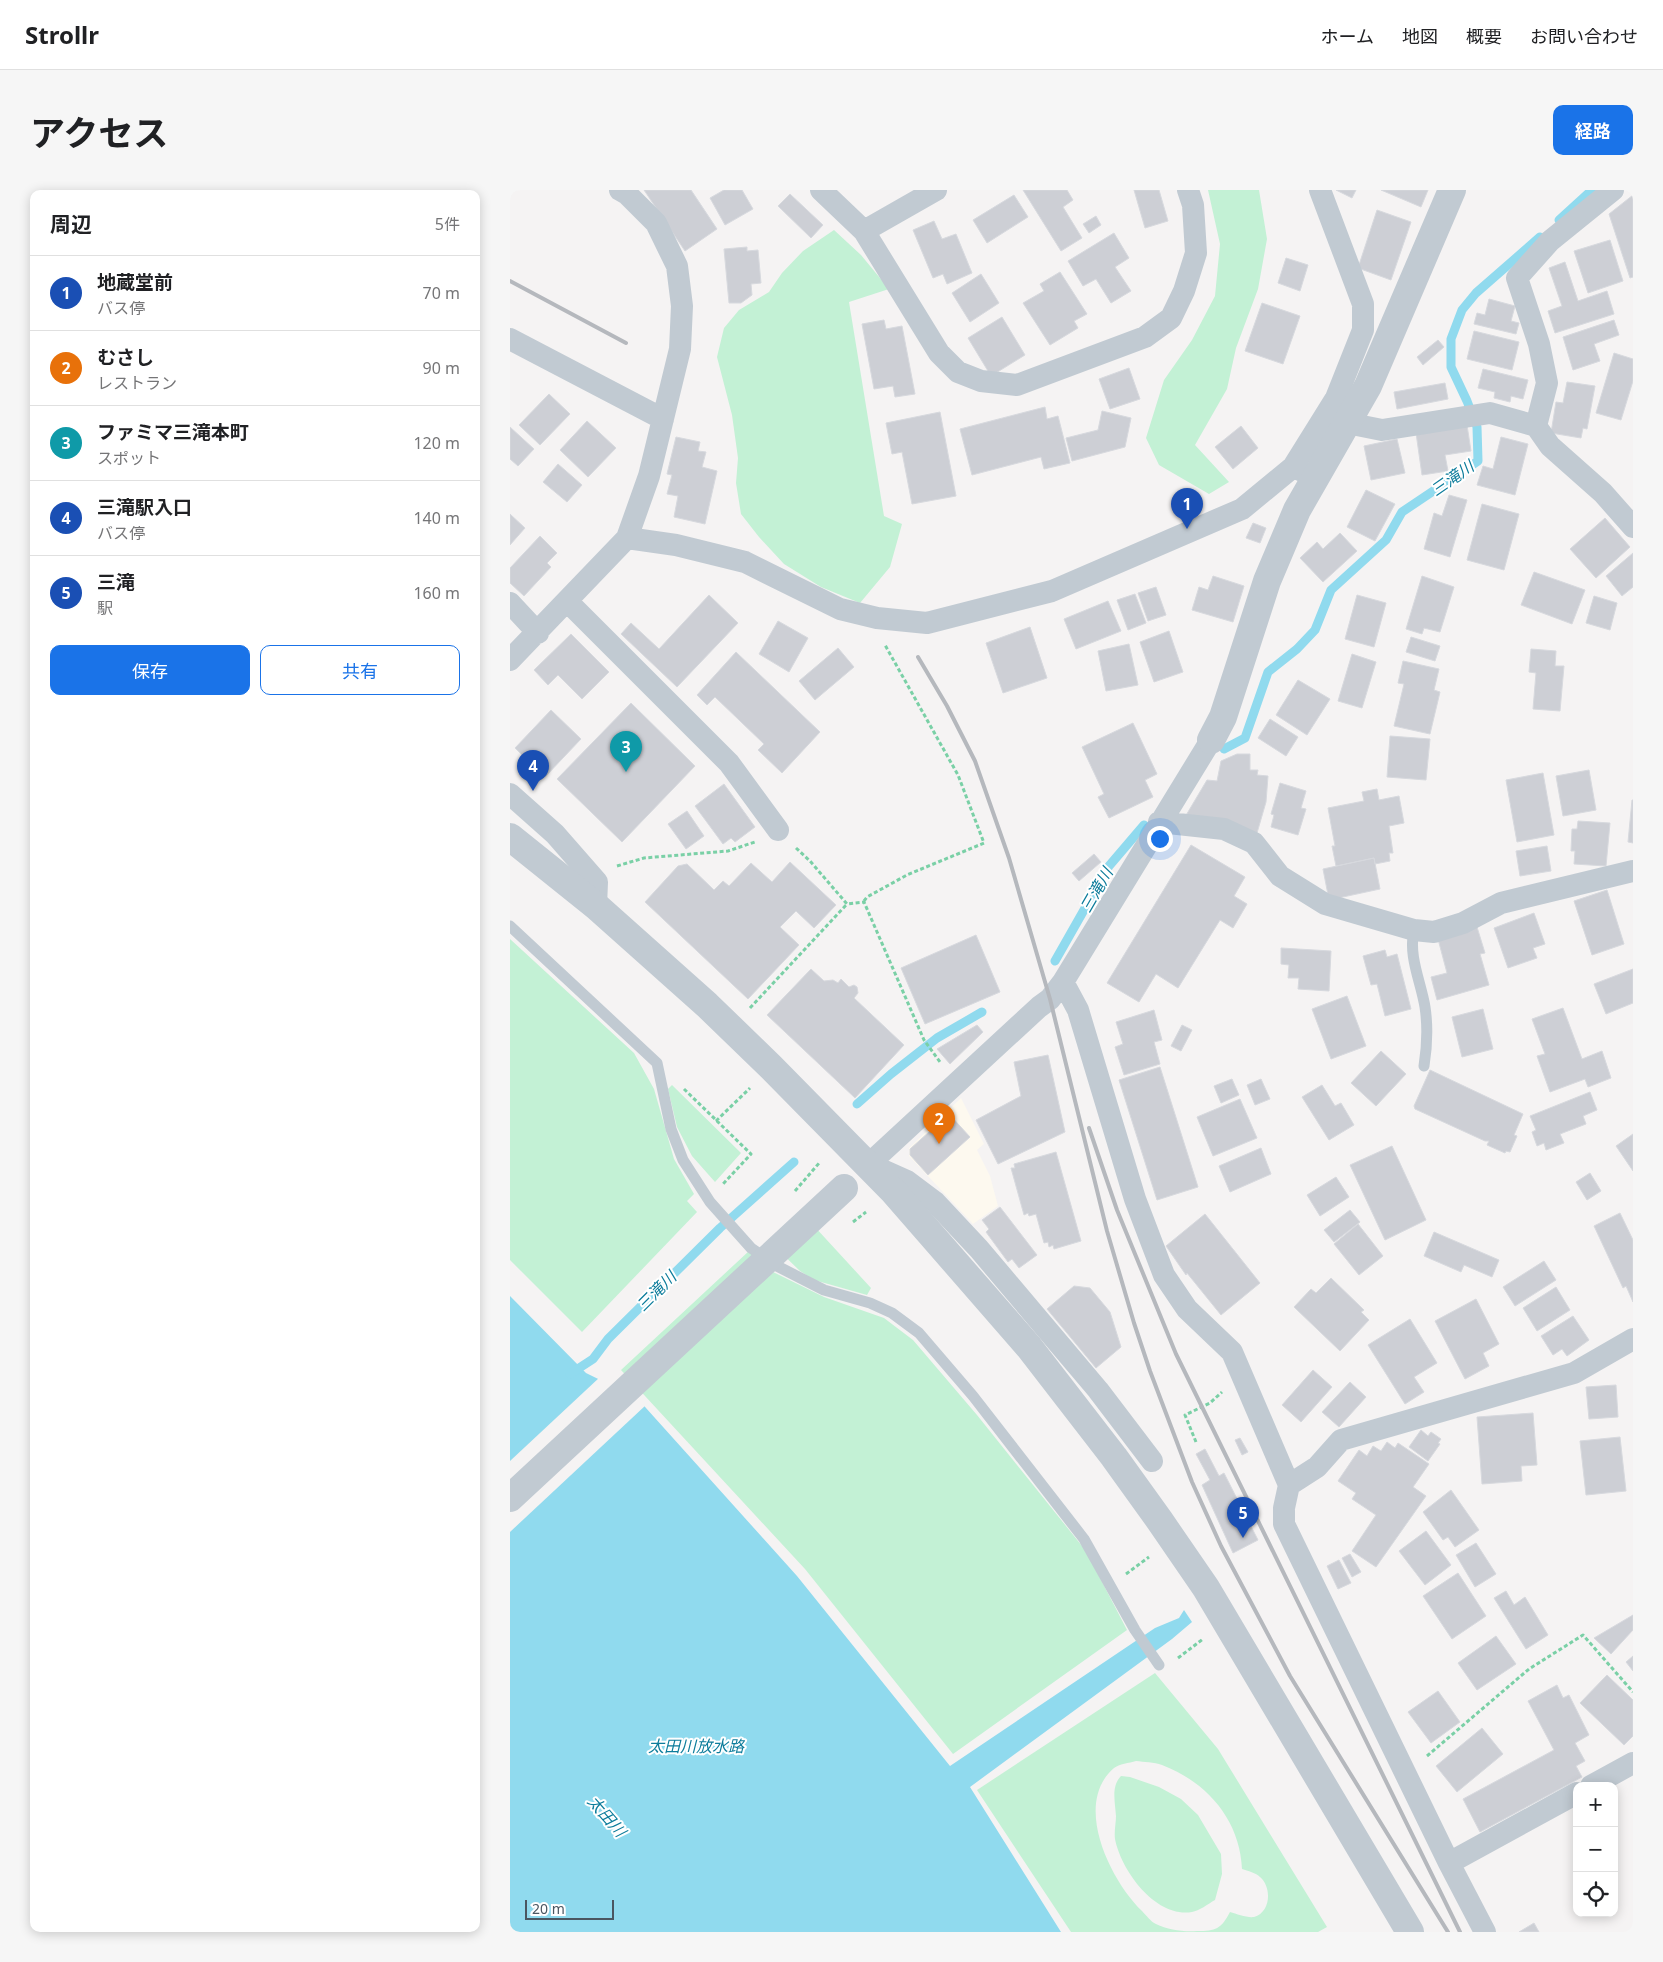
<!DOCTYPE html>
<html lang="ja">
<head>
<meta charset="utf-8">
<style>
  body { margin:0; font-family:"Noto Sans","Noto Sans JP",sans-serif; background:#f6f6f6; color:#202124 }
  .controls { position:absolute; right:15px; bottom:15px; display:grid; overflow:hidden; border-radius:10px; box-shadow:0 2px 12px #0003 }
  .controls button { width:45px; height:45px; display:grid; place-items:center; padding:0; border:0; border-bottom:1px solid #e0e0e0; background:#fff; color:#202124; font:25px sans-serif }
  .scale { position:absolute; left:15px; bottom:12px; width:89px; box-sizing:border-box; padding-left:5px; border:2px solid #4a5661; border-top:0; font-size:14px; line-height:18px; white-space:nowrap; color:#4a5661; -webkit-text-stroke:4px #fff; paint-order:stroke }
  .you { position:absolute; left:649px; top:648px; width:18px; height:18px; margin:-12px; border:4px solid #fff; border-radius:50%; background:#1a73e8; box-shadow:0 0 0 8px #1a73e833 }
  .badge { display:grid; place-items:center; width:32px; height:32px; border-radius:50%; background:#1a73e8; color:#fff; font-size:16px; font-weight:700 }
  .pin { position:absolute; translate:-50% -41px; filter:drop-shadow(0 1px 2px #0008) }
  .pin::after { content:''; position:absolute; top:26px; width:18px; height:15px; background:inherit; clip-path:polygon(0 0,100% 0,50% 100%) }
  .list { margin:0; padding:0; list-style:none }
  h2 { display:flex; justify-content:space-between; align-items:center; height:65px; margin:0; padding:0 20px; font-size:21px }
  h2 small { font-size:16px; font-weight:400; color:#757577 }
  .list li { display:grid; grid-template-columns:32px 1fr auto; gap:15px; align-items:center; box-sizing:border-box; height:75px; padding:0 20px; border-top:1px solid #e0e0e0 }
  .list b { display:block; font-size:19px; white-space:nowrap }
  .list p { margin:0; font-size:16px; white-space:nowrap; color:#757577 }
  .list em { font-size:16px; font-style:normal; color:#757577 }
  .actions { display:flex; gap:10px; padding:15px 20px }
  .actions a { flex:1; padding:11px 0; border:1px solid #1a73e8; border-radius:10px; text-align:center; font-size:18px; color:#1a73e8 }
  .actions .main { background:#1a73e8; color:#fff }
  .icon { flex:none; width:28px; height:28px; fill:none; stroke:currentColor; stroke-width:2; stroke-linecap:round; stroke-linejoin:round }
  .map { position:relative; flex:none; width:1123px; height:1742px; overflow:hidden; border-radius:10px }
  header { display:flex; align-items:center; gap:30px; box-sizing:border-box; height:70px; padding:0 25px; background:#fff; border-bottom:1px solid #e0e0e0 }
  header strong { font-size:24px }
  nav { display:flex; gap:28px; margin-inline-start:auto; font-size:18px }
  .intro { display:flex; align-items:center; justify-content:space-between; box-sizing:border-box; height:120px; padding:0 30px }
  h1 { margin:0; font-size:35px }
  .button { padding:12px 22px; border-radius:10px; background:#1a73e8; color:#fff; font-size:18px; font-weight:700 }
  main { display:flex; gap:30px; padding:0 30px }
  aside { flex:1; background:#fff; border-radius:10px; box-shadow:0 2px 12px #0003 }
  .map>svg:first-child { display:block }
  .commercial { fill:#fdf9ef }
  .green { fill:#c3f1d5; fill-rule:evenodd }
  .water { fill:#90daee }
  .pier { fill:#f5f3f3 }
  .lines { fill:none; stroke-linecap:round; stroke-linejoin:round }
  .stream { stroke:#90daee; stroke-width:9 }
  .building { fill:#cdcfd5; stroke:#d7d9de }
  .path { stroke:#7ad0a6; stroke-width:3; stroke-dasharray:4 2.5; stroke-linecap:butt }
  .service { stroke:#c1cad2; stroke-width:11 }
  .minor { stroke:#c1cad2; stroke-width:22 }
  .tertiary { stroke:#c1cad2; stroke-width:28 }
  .rail { stroke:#b5b8bd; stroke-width:4 }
  .path-bridge { stroke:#7ad0a6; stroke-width:3; stroke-dasharray:4 2.5; stroke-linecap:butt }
  .tertiary-bridge { stroke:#c1cad2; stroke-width:28 }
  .labels { text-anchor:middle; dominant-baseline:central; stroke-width:4; stroke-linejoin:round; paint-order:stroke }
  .water-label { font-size:16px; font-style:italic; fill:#0c7c9b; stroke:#fff }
</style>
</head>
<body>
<header>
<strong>Strollr</strong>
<nav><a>ホーム</a><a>地図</a><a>概要</a><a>お問い合わせ</a></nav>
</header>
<div class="intro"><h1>アクセス</h1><a class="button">経路</a></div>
<main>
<aside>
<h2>周辺<small>5件</small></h2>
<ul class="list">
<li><span class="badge" style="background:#1a4fb4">1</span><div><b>地蔵堂前</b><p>バス停</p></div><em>70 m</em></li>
<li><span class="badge" style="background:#e8710a">2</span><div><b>むさし</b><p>レストラン</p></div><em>90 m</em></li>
<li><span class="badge" style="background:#0f9aa8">3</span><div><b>ファミマ三滝本町</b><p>スポット</p></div><em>120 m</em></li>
<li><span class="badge" style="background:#1a4fb4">4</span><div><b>三滝駅入口</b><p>バス停</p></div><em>140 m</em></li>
<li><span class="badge" style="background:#1a4fb4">5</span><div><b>三滝</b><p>駅</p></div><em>160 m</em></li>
</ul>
<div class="actions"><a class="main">保存</a><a>共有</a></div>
</aside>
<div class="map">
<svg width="1123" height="1742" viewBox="0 0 1123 1742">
  <rect width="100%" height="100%" fill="#f5f3f3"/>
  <path class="commercial" d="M451,908L474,954L467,960L480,986L488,1016L463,1034L399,966V958Z"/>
  <path class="green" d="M698,0H749L757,49L748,99L726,158L717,199L685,255L719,292L699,304L649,275L636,248L654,190L682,150L705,106L710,54Z
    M324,40L351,65L379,99L339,112L374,326L392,334L380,377L350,413L311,397L274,374L249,347L231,324L226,293L228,268L222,225L207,167L214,138L229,120L259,102L272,83L293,61Z
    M0,749L124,863L144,899L164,969L184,1004L177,1011L187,1022L72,1142L0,1070Z
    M162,895L231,963L205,992L182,966L167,937L158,899Z
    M293,1024L361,1098L357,1105L304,1090L290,1081L261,1053Z
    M239,1061L261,1081L314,1107L374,1128L403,1150L467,1225L576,1361L617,1440L443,1564L295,1379L111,1180Z
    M645,1483L708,1559L817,1737L808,1742H561L467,1600ZM626,1571C634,1572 644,1572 652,1575C697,1592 730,1630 732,1679C738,1681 746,1683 750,1687C762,1697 761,1722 744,1727C737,1728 727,1724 720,1722C711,1739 706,1741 687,1741C674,1742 658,1740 646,1734C641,1732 636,1725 632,1721C601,1691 562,1614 604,1578C609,1574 619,1573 626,1571Z
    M611,1586L620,1587L649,1597L671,1609L688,1625L711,1664L712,1684L705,1710C698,1714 689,1721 682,1722C645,1728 611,1680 605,1649C604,1641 606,1633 606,1626C605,1612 601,1596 611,1586Z"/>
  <path class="water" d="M0,1106L76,1183L127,1208L287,1386L440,1576L645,1438L669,1428L674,1420L682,1432L662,1449L460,1597L551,1742H0Z"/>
  <path class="pier" d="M90,1187L128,1206L136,1215L0,1342V1271Z"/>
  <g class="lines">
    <path class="stream" d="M1049,30L1082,0
      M714,559L735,548L758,482L787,459L805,440L821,400L876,350L892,322L968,271L967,237L957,211L941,177V149L952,120L966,103L1030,47
      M545,771L599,676L634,635
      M347,914L381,884L427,848L472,822
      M60,1184L83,1169L98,1149L210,1038L284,972"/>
  </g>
  <path class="building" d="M134,0H181L207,39L175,61Z
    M214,0H232L243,19L215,35L200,8Z
    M513,0H557L563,10L553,17L572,48L551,61Z
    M624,0H649L658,31L635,38Z
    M826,0H846L842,8Z
    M871,0H918L911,17Z
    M280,4L313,35L301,48L268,16Z
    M504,5L518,27L477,53L463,30Z
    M1123,5V87L1120,88L1099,24Z
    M867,20L901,32L881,90L848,78Z
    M586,26L591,35L579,43L573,34Z
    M424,31L432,49L446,44L462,83L437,94L433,84L423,88L403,40Z
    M604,43L619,68L605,77L621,101L601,113L586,89L573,96L558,71Z
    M1100,50L1113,91L1078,103L1064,61Z
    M237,57V61L248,60L251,93L241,94L242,105L231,113H219L214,59Z
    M776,68L798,75L790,101L768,93Z
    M1055,72L1068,111L1097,101L1104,124L1045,143L1038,121L1052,116L1039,78Z
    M550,82L577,124L564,131L568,138L540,155L513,113L534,101L530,94Z
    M471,84L489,113L460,132L442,103Z
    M979,109L1005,116L1001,131L1009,133L1006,144L964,134L967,123L975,125Z
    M752,113L790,126L773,174L735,161Z
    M492,127L515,165L481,186L458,148Z
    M374,130L376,139L392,136L405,204L385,207L383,196L364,199L352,134Z
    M1104,130L1109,145L1084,154L1090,171L1063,180L1053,147Z
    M964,141L1009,152L1002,180L957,169Z
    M928,150L934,157L913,175L907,167Z
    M1104,163L1123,169V191L1111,230L1086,223Z
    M619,178L630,209L600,219L589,189Z
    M973,179L1018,190L1013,209L1001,206L1000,212L984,208L985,202L968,198Z
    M1057,192L1085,196L1077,239L1073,238L1071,248L1041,243L1046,212L1053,213Z
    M935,193L938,209L887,219L884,202Z
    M39,204L60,224L30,255L9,235Z
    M535,217L537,229L548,226L560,273L534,279L531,267L462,285L450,239Z
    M592,221L621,228L615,257L562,271L556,248L588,240Z
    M430,222L446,306L402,314L392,262L382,264L376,233Z
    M77,231L106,258L78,287L50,260Z
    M957,235L961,261L935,265L938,281L912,285L906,243Z
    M731,236L748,258L723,279L705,257Z
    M0,237L24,259L8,276L0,269Z
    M166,247L190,252L188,261L196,262L192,277L207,281L195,334L164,327L168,306L157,304L162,285L157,284Z
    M991,247L1018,254L1005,305L967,295L973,276L983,279Z
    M887,249L895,283L861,290L854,256Z
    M48,274L72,295L57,312L33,292Z
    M856,300L885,314L865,351L837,337Z
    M939,305L957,310L940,367L914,359L924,323L932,326Z
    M972,314L1009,324L994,380L957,370Z
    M0,324L15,338L0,355Z
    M1095,328L1120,357L1086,388L1060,359Z
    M743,333L756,338L750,353L736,348Z
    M830,343L847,361L813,392L790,368L807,352L813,359Z
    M30,346L47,363L37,373L41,377L14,406L0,393V378Z
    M1123,363V397L1112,406L1096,386Z
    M1024,382L1075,400L1062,434L1011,415Z
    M703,386L734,396L723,432L682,420L689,397L698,400Z
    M912,386L944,397L930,442L914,438L912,444L896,439Z
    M646,397L656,425L638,431L628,403Z
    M625,404L636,433L618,440L607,410Z
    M199,405L228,433L167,497L111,444L121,433L149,459Z
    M847,405L876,413L864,457L835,449Z
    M1084,406L1107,413L1100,440L1076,433Z
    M598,411L611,441L566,459L554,429Z
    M268,431L298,448L279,482L249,464Z
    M520,437L537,488L493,503L476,453Z
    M659,441L673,482L644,492L630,452Z
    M61,444L99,482L72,509L48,485L38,495L24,480Z
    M901,447L930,456L925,471L896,462Z
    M619,454L628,495L596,501L588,461Z
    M328,458L344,477L305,510L289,491Z
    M1021,459L1046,461L1045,476H1054L1050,521L1023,519L1026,483L1019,482Z
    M226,462L310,542L272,583L248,560L254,554L205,507L197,515L187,505Z
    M842,464L866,472L852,518L828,511Z
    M893,471L929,479L924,500L930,502L920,544L884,536L894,494L888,493Z
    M788,490L820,509L797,545L766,525Z
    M121,513L185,576L112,652L47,589Z
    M41,520L71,549L35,587L5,558Z
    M760,529L788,547L776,566L748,548Z
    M623,533L647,584L635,590L643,607L599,628L588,607L594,604L572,557Z
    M880,546L920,549L916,590L877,587Z
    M727,564H740V580H748L747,585L758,586L756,612L747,643L675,627L697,590L707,591L711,571Z
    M1079,580L1086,620L1053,626L1046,586Z
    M1033,583L1044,645L1007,652L996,590Z
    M770,593L796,601L791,618L796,619L788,645L761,637L764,625L761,624Z
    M214,594L245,637L225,652L221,648L213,654L185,616Z
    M867,599L869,610L889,606L894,633L879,636L883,663H879L880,671L865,674L864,668L826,676L822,656H825L818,618L854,611L852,602Z
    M1122,610H1123V653L1118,652Z
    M177,621L194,646L176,659L158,634Z
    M1068,631L1100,633L1096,676L1064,674L1065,661H1061L1062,639H1067Z
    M681,655L735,687L724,706L737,714L723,738L710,730L668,798L646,784L629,812L597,793Z
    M1037,656L1041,681L1010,686L1006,661Z
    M584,664L591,672L569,691L562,683Z
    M864,668L870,699L819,710L813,679Z
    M280,672L326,715L304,738L286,721L270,737L289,755L238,809L135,712L168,676L177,674L204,700L213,691L219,696L241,673L262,692Z
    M1097,700L1114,754L1082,765L1064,711Z
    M1024,723L1035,754L1023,758L1027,768L998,778L984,738Z
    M967,737L975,763L970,764L979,795L927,810L921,787L937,783L928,749Z
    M466,745L490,802L415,834L391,778Z
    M771,758L821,761L819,801L788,799L789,788H778L779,775L771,774Z
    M875,760L877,767L887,764L901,819L875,826L867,794L861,795L853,766Z
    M301,779L314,791L323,790L328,793L331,789L339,797L344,795L347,797L348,803L344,808L394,855L345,908L257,825Z
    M1123,779V813L1096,824L1084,794Z
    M837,806L856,856L821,869L802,819Z
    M1053,818L1072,869L1092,861L1101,888L1078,897L1075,889L1040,902L1027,866L1035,864L1022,829Z
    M973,819L983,859L952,867L942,827Z
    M644,820L652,850L644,852L650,874L614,885L605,857L613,854L606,832Z
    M467,835L473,842L440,874L427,859Z
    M672,835L682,840L671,861L661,856Z
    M871,861L896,884L866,916L841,893Z
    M538,865L555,942L488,974L466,930L511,906L504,872Z
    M650,877L688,997L647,1010L609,890Z
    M920,880L1013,924L1004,945L1007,946L1000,962L996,961L995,963L977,955L979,951H975L905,919L904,916Z
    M722,889L729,905L711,913L704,896Z
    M751,889L760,909L745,915L737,895Z
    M812,895L825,916L831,913L844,935L819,950L792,907Z
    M1080,902L1087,920L1073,926L1076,934L1050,944L1054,953L1036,960L1034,953L1027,956L1022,942L1026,940L1020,926Z
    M730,909L747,948L703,966L687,927Z
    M439,924L460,947L418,985L400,965V959Z
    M1123,944V981L1106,956Z
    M882,956L916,1030L875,1050L840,975Z
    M751,958L761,984L720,1002L709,976Z
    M546,962L571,1051L544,1059L543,1055L539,1057L538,1052L534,1053L526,1024L519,1026L518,1023L514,1025L501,978H505L504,974Z
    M1080,983L1091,1001L1077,1010L1066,992Z
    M826,987L839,1007L810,1026L797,1005Z
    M490,1017L527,1065L509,1078L502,1069L498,1072L476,1042L479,1039L472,1030Z
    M840,1020L850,1032L824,1052L814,1040Z
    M1110,1023L1123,1050V1112L1116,1096L1113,1098L1084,1036Z
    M695,1024L750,1093L711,1125L677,1083L676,1085L656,1056Z
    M848,1034L873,1066L849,1085L824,1054Z
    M924,1042L989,1070L982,1087L954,1075L951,1082L914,1066Z
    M1034,1071L1046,1090L1005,1116L993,1097Z
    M821,1088L854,1120L851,1122L859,1130L830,1161L784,1117L801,1099L806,1103Z
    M564,1096L580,1098L600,1122L611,1157L586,1178L537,1119Z
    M1046,1097L1060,1120L1027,1141L1013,1118Z
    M966,1109L989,1154L973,1163L979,1176L955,1189L925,1131Z
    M1063,1126L1079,1150L1057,1166L1052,1159L1043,1165L1031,1146Z
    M900,1129L927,1173L904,1187L914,1202L895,1214L858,1155Z
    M803,1180L822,1197L791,1232L772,1215Z
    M840,1192L856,1207L829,1237L812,1222Z
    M1106,1195L1108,1227L1079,1229L1076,1197Z
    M1023,1223L1027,1275L1011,1276L1012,1291L972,1294L967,1227Z
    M911,1240L918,1246L921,1242L931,1249L928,1253L930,1254L918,1271L899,1257Z
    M1110,1247L1116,1301L1076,1305L1070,1251Z
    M730,1248L738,1262L732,1265L725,1250Z
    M877,1252L885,1258L888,1253L919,1274L903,1297L916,1306L866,1377L842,1361L866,1325L842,1309L846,1303L828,1291L849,1260L857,1266L863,1256L871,1261Z
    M695,1259L709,1286L714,1283L748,1350L723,1363L692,1295L700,1290L686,1264Z
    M941,1300L969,1340L945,1357L938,1347L933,1350L913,1322Z
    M916,1341L941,1375L915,1395L889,1361Z
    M966,1353L986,1384L965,1397L946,1365Z
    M840,1364L851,1382L842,1387L832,1368Z
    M829,1370L841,1393L828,1399L817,1376Z
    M948,1383L976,1426L942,1449L913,1406Z
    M996,1401L1004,1415L1015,1407L1038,1445L1016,1459L984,1408Z
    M1123,1425V1440L1101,1464L1084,1448Z
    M986,1446L1006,1474L967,1500L948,1473Z
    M1123,1466V1481L1116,1472Z
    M1097,1485L1123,1510V1546L1114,1555L1070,1513Z
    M1047,1495L1053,1508L1059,1505L1079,1545L1065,1553L1075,1571L1066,1576L1072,1587L970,1642L953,1609L1044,1560L1018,1511Z
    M928,1501L950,1532L921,1553L898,1522Z
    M972,1538L993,1564L947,1602L926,1576Z
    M1024,1733L1029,1742H1009Z"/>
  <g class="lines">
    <path class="path" d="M286,658L300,671L337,714L354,712L414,850L430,872
      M107,676L134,668L218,661L245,652
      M354,711L357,707L397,685L474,653L448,585L375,455
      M240,818L337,714
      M174,899L241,964L213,994
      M206,931L240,898
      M686,1252L675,1225L700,1213L712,1202
      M616,1384L639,1367
      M668,1468L693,1449
      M917,1566L1019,1479L1073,1445L1123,1502"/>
    <path class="service" d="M0,736L147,873L161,939L173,970L200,1012L241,1058L267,1076L314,1100L360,1113L382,1123L409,1143L463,1206L574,1349L625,1440L649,1475
      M904,740C898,766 911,792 915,817C918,837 917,857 914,876"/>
    <path class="minor" d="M311,0L354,41L429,163L448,182L471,191L507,195L635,147L661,128L674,101L686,63L683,15L678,0
      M354,41L426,0
      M0,149L153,229
      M837,233L872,240L980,223L1026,236L1040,256L1093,303L1123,337
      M1026,236L1037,193L1029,154L1007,88L1040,51L1103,0
      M783,277L826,208L853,140V114L810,0
      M117,348L166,355L235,372L330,419L367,428L417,433L542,401L732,319L783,277L806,287
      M57,411L219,573L268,640
      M0,413L28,443
      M0,470L117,348L139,286L170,159L172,116L167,76L146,33L117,4L110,0
      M0,604L45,644L87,692L86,716
      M649,632L714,639L744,653L770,686L815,714L904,740L924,742L953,733L991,713L1123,681
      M553,792L568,820L625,1009L654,1085L677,1119L722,1162L779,1295L774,1318V1334L939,1673L975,1742
      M642,1271L588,1200L469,1059L425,1012L397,991L359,974L529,817L540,809L553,792L701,550
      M779,1295L807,1277L831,1250L1064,1183L1123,1149
      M1081,1596L1123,1573
      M939,1673L1067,1603"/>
    <path class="tertiary" d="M701,550L713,527L757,391L787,320L858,196L942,0
      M0,647L86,716L197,815L261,877L384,1002L519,1157L604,1267L650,1331L696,1398L900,1742"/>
    <path class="rail" d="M0,91L116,153
      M408,467L437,516L465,571L499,668L540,809L597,1041L624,1133L640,1181L682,1292L711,1356L780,1486L938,1742
      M579,938L607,1020L666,1164L950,1742"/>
    <path class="path-bridge" d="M285,1001L310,972
      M343,1032L356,1022"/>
    <path class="tertiary-bridge" d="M0,1308L334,998"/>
  </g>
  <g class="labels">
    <g class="water-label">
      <text transform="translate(942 288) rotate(-35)">三滝川</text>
      <text transform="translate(586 700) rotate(-60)">三滝川</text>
      <text transform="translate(146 1101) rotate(-45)">三滝川</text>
      <text x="186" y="1556">太田川放水路</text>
      <text transform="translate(97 1626) rotate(49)">太田川</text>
    </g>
  </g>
</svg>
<div class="controls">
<button>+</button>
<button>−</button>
<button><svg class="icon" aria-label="locate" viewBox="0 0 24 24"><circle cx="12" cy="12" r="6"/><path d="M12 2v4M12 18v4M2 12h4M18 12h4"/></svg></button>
</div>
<div class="scale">20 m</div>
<div class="you"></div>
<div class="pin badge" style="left:677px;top:339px;background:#1a4fb4">1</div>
<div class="pin badge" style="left:429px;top:954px;background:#e8710a">2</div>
<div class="pin badge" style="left:116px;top:582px;background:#0f9aa8">3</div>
<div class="pin badge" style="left:23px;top:601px;background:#1a4fb4">4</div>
<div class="pin badge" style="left:733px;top:1348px;background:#1a4fb4">5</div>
</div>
</main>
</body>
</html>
